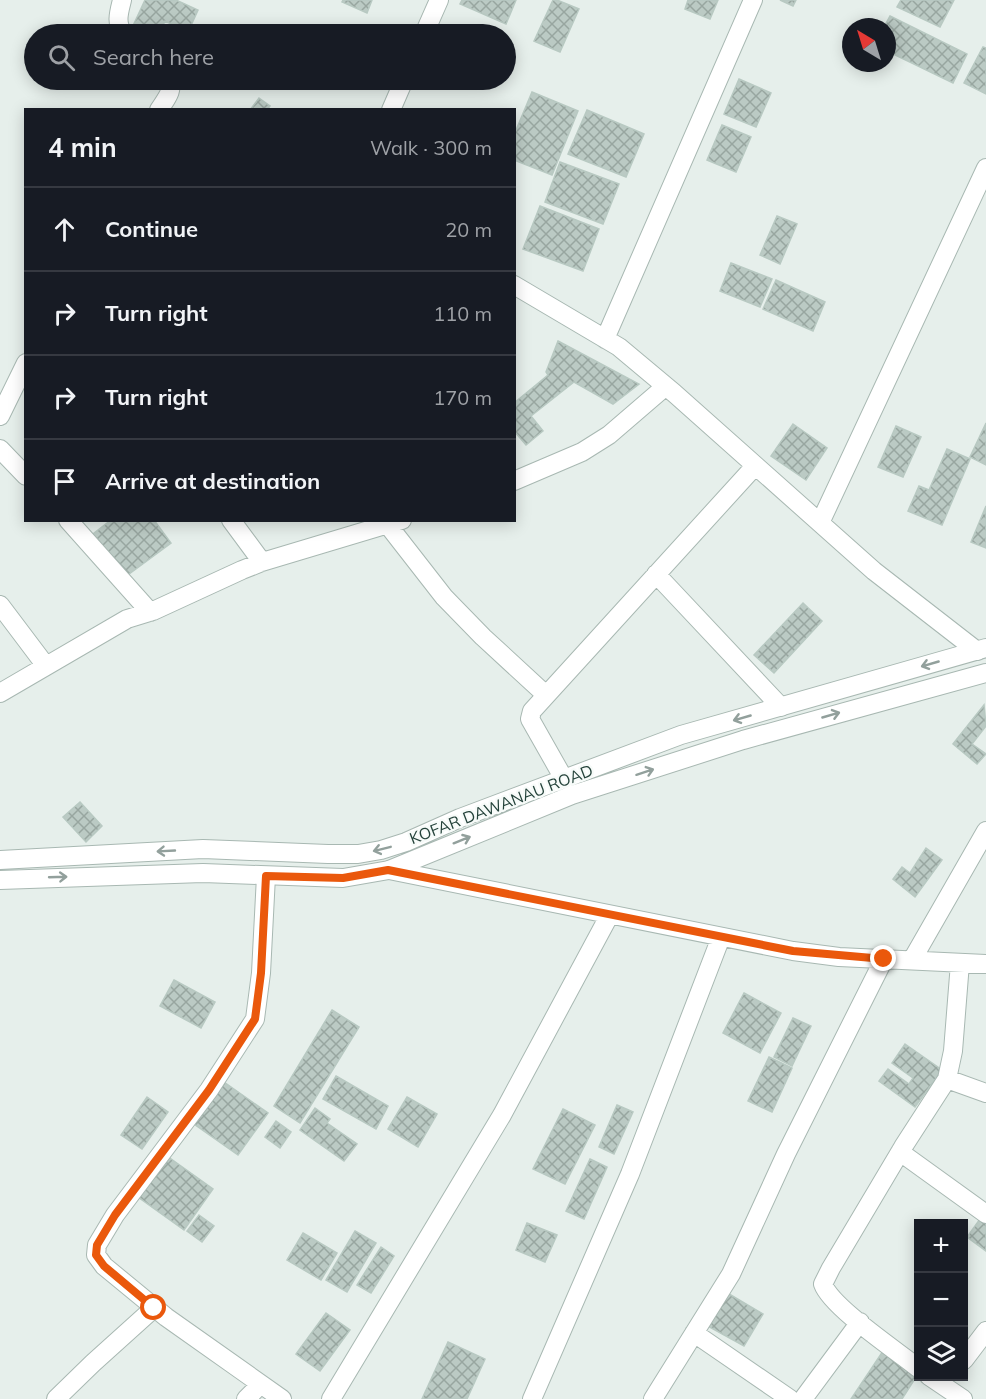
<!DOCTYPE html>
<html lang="en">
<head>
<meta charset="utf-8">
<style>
  body { margin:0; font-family:Mulish,sans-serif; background:#242831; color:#f1f3f6 }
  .controls { position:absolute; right:18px; bottom:18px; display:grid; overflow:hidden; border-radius:0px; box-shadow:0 3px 15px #0003 }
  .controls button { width:54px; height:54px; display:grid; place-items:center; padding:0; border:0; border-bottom:2px solid #363941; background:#171b24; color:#f1f3f6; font:30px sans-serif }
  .compass { position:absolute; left:842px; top:18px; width:54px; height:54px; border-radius:50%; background:#171b24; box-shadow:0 3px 15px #0003; rotate:322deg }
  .stop { position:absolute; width:18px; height:18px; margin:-14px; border:4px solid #ea580c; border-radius:50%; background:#fff }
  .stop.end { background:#ea580c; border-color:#fff; box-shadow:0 2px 6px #0008 }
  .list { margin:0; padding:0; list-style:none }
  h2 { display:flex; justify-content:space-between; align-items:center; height:78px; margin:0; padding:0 24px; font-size:26px }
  h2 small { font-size:20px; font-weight:400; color:#9ea1a6 }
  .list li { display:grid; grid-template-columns:39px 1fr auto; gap:18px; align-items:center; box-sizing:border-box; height:84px; padding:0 24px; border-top:2px solid #363941 }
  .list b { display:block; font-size:22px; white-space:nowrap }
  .list em { font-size:20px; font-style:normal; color:#9ea1a6 }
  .icon { flex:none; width:33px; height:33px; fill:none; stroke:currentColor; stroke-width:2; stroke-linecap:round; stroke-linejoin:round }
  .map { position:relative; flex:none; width:986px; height:1399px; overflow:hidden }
  .search { position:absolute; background:#171b24; box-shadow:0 3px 15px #0003; left:24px; top:24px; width:492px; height:66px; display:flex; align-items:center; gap:15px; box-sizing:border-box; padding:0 21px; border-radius:33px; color:#9ea1a6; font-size:22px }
  .panel { position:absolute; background:#171b24; box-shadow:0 3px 15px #0003; left:24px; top:108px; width:492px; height:414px; border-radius:0px }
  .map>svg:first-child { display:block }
  .building { fill:url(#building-cross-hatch); stroke:#b8c9c2; stroke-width:1.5 }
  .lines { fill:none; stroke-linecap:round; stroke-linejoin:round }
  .minor-casing { stroke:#a8b8b2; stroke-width:20 }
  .tertiary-casing { stroke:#a8b8b2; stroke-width:20 }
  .minor { stroke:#fff; stroke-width:18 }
  .tertiary { stroke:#fff; stroke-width:18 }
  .oneway { stroke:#92a09c }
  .route { stroke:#ea580c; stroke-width:8 }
  .labels { text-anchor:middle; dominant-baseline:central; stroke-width:4.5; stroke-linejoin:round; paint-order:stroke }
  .street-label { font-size:16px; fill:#24423a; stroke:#f7fbf9 }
</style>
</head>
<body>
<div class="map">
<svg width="986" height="1399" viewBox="0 0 986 1399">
  <defs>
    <pattern id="building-cross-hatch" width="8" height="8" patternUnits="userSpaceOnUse" patternTransform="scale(1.5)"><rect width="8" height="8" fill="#bbcac4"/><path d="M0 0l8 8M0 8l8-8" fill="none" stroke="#98a6a0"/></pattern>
  </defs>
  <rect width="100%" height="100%" fill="#e6efeb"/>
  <path class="building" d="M145,0H176L198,10L188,32L165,21L159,34H140L131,30Z
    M343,0H372L367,13L342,2Z
    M462,0H516L506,24L460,4Z
    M553,0H557L579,9L560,52L534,41Z
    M688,0H718L710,19L685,9Z
    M780,0H796L793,6Z
    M901,0H954L940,27L897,7Z
    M890,16L967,54L953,83L887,51V27H884Z
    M983,47L986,48V94L964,83Z
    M739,79L771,93L756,127L724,114Z
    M532,92L578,111L552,175L514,160V135Z
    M259,98L270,106L267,110H250Z
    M587,110L644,134L626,177L568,154Z
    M722,125L751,137L736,172L707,160Z
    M560,162L619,184L603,224L545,202Z
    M540,206L599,229L583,271L523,249Z
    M777,216L797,224L780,264L760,255Z
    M731,263L772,279L760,307L720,291Z
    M776,280L825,302L813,331L763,309Z
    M558,341L639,384L613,404L574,382L531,416L543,431L526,445L514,431V403L548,375L546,372Z
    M986,423V465L970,457Z
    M793,424L827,448L806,480L771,456Z
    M896,426L921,437L903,477L878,467Z
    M947,449L970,459L942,525L908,511L919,486L929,490Z
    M986,506V548L971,542Z
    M111,520H154L171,543L125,577L93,534Z
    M803,603L822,621L774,673L754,655Z
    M984,705L986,726L972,744L986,754L977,764L953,744Z
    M80,802L102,826L86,842L63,817Z
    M926,848L942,860L915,897L893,879L902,867L910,873Z
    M174,980L215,1002L201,1028L160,1006Z
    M744,993L781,1013L760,1053L723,1033Z
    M332,1010L359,1027L300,1123L274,1106Z
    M793,1018L811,1026L792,1066L774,1057Z
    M905,1044L942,1070L915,1107L879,1081L888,1069L909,1084L913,1078L892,1063Z
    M769,1057L792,1068L772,1112L748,1101Z
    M336,1076L388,1106L376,1129L323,1099Z
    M224,1082L268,1113L238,1155L194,1124Z
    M147,1097L168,1112L142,1149L121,1135Z
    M407,1097L437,1114L418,1147L388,1129Z
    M617,1105L633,1112L614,1154L599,1147Z
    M315,1108L330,1119L327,1123L357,1144L344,1161L300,1130Z
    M563,1109L595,1125L565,1184L533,1169Z
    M276,1121L291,1132L280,1148L265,1137Z
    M167,1156L213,1189L184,1230L138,1197Z
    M590,1159L607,1167L584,1219L566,1211Z
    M199,1215L214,1226L202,1242L187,1231Z
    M980,1219L986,1223V1251L967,1237Z
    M527,1223L557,1235L545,1262L516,1250Z
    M355,1231L376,1243L347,1292L326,1280Z
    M303,1233L337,1253L321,1280L287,1260Z
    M381,1247L394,1256L371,1293L357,1285Z
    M724,1291L763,1314L744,1346L704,1324Z
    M326,1313L350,1330L320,1371L296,1354Z
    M448,1342L485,1359L467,1399H422Z
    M883,1351L918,1374L902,1399H851Z"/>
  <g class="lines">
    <g class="minor-casing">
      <path id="minor" d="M122,0C119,12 115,24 124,34
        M424,34L439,0
        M159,110C165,100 175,90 168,80
        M391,110L404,80
        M514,285L619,347L674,393L874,571L977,651
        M605,339L753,0
        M0,416L26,363
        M0,449L26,476
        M514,481L582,452L609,435L666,386
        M68,520L150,612
        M231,520L262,562
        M384,520L444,597L483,637L546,695
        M820,523L986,168
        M656,574L781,707
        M0,605L46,666
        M0,693L127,619L153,611L242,570L262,562L402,520
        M564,779L530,719L532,711L755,466
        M389,870L793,951L839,957L986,964
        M266,876L261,973L255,1019L209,1090L115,1215L97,1245L96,1255L104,1266L166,1317L282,1399
        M912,960L986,831
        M947,1079L986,1093
        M900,1152L986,1214
        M694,1333L790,1399
        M964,1360L986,1331
        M918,1368C897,1351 831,1307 823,1284L831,1268L903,1147L947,1079L953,1051L960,963
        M929,1376L963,1399
        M56,1399L93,1363L154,1308
        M246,1399L261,1384
        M331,1399L502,1115L609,916
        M532,1399L630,1174L721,937
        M653,1399L731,1274L786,1154L884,959
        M803,1399L860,1322"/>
    </g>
    <g class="tertiary-casing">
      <path id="tertiary" d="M0,860L203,849L328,854H358L381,850L406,842L460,818L681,735L986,648
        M0,880L203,873L343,878L389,870L572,795L743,740L986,673"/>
    </g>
    <use href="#minor" class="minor"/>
    <use href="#tertiary" class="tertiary"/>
  </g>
  <defs><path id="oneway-shaft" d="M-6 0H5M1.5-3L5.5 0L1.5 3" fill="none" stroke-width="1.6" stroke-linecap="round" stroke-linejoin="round" transform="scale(1.5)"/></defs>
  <g class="oneway">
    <use href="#oneway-shaft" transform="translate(930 664) rotate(164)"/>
    <use href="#oneway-shaft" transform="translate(831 715) rotate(-16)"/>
    <use href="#oneway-shaft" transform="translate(742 718) rotate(164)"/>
    <use href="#oneway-shaft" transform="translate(645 772) rotate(-18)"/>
    <use href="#oneway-shaft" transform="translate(462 840) rotate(-22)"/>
    <use href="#oneway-shaft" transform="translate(382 849) rotate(166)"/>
    <use href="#oneway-shaft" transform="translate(166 851) rotate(177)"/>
    <use href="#oneway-shaft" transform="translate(58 877) rotate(-2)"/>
  </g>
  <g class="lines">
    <path class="route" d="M154,1308L104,1266L96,1255L97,1245L115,1215L209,1090L255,1019L261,973L266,876L343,878L388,870L793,951L884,959"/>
  </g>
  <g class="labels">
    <g class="street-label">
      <text transform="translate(501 804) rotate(-21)">KOFAR DAWANAU ROAD</text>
    </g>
  </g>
</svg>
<div class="controls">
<button>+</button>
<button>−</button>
<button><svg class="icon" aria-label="layers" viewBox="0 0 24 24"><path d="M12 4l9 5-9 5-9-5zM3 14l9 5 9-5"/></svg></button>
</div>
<svg class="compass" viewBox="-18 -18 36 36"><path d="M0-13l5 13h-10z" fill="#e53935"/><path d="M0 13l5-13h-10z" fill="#9ea1a6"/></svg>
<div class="stop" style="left:154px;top:1308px"></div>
<div class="stop end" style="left:884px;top:959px"></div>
<div class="search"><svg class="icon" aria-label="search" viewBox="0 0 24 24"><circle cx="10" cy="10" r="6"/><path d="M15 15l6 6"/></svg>Search here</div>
<section class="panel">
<h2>4 min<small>Walk · 300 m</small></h2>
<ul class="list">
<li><svg class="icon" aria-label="ahead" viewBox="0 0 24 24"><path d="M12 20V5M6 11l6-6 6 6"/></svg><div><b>Continue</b></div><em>20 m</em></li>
<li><svg class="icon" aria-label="right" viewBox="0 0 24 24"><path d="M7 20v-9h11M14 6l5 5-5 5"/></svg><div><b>Turn right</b></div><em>110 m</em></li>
<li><svg class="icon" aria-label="right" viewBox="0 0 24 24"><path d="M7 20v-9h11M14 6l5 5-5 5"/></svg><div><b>Turn right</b></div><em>170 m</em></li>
<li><svg class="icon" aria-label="arrive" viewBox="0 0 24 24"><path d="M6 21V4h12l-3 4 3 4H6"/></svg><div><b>Arrive at destination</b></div></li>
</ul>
</section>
</div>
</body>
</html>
